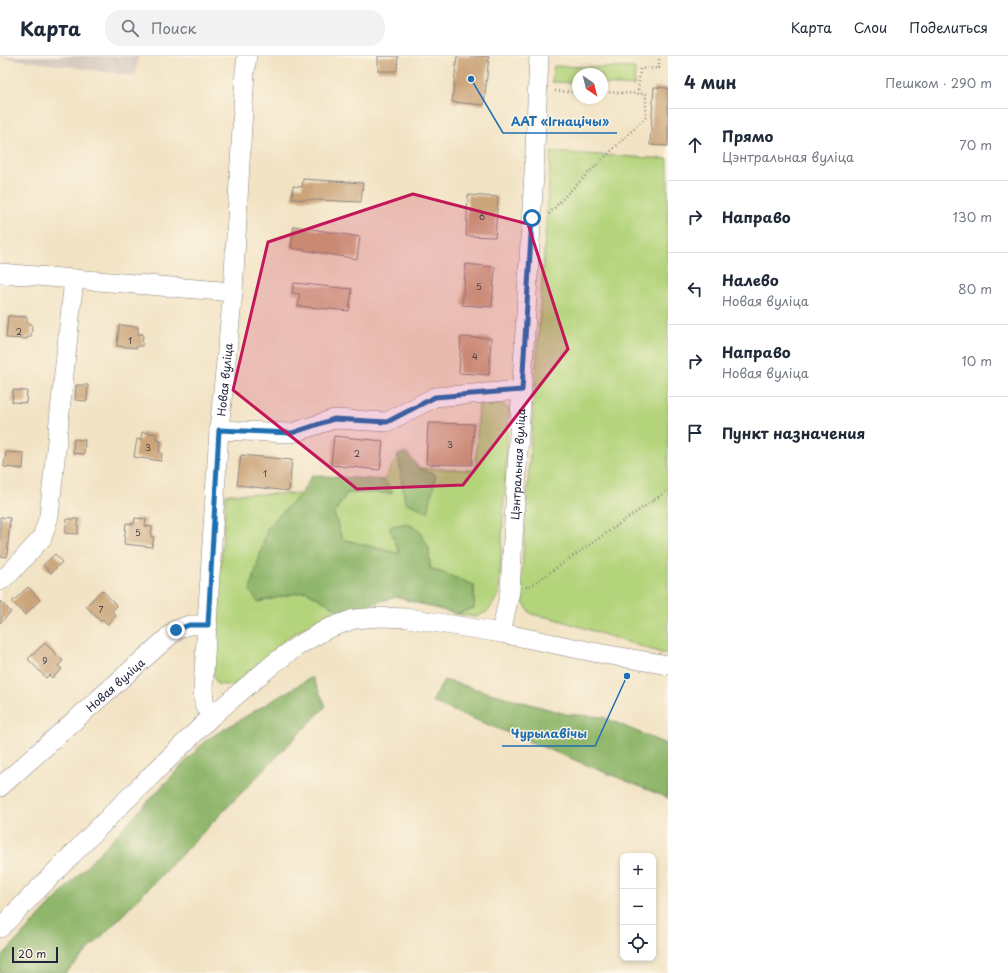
<!DOCTYPE html>
<html lang="ru">
<head>
<meta charset="utf-8">
<style>
  body { margin:0; font-family:"Playpen Sans",sans-serif; background:#f2f2f3; color:#1f2937 }
  .controls { position:absolute; right:12px; bottom:12px; display:grid; overflow:hidden; border-radius:8px; box-shadow:0 2px 6px #0003 }
  .controls button { width:36px; height:36px; display:grid; place-items:center; padding:0; border:0; border-bottom:1px solid #e0e1e3; background:#fff; color:#1f2937; font:20px sans-serif }
  .compass { position:absolute; left:572px; top:12px; width:36px; height:36px; border-radius:50%; background:#fff; box-shadow:0 2px 6px #0003; rotate:145deg }
  .scale { position:absolute; left:12px; bottom:10px; width:46px; box-sizing:border-box; padding-left:4px; border:2px solid #22223b; border-top:0; font-size:11px; line-height:14px; white-space:nowrap; color:#22223b; -webkit-text-stroke:3px #fcf5e5; paint-order:stroke }
  .stop { position:absolute; width:12px; height:12px; margin:-9px; border:3px solid #1f6fb2; border-radius:50%; background:#fff }
  .stop.end { background:#1f6fb2; border-color:#fff; box-shadow:0 1px 4px #0008 }
  .list { margin:0; padding:0; list-style:none }
  h2 { display:flex; justify-content:space-between; align-items:center; height:52px; margin:0; padding:0 16px; font-size:17px }
  h2 small { font-size:13px; font-weight:400; color:#747a83 }
  .list li { display:grid; grid-template-columns:26px 1fr auto; gap:12px; align-items:center; box-sizing:border-box; height:72px; padding:0 16px; border-top:1px solid #e0e1e3 }
  .list b { display:block; font-size:15px; white-space:nowrap }
  .list p { margin:0; font-size:13px; white-space:nowrap; color:#747a83 }
  .list em { font-size:13px; font-style:normal; color:#747a83 }
  .icon { flex:none; width:22px; height:22px; fill:none; stroke:currentColor; stroke-width:2; stroke-linecap:round; stroke-linejoin:round }
  .map { position:relative; flex:none; width:668px; height:917px; overflow:hidden }
  header { display:flex; align-items:center; gap:24px; box-sizing:border-box; height:56px; padding:0 20px; background:#fff; border-bottom:1px solid #e0e1e3 }
  header strong { font-size:19px }
  nav { display:flex; gap:22px; margin-inline-start:auto; font-size:14px }
  .search { width:280px; height:36px; background:#f2f2f3; display:flex; align-items:center; gap:10px; box-sizing:border-box; padding:0 14px; border-radius:16px; color:#747a83; font-size:15px }
  main { display:flex }
  aside { flex:1; background:#fff }
  .map>svg:first-child { display:block }
  .industrial { fill:#cfc1ba }
  .green { fill:#b4d47b; stroke:#6b7b5b }
  .forest { fill:#8fb66b; stroke:#586c53 }
  .building { fill:#cba57a }
  .lines { fill:none; stroke-linecap:round; stroke-linejoin:round }
  .minor-casing { stroke:#8a8280; stroke-width:20 }
  .path { stroke:#8a8280; stroke-width:2.5; stroke-dasharray:1 3; stroke-linecap:butt }
  .minor { stroke:#fff; stroke-width:19 }
  .route { stroke:#1f6fb2; stroke-width:5 }
  .marked { fill:#c2185b; fill-opacity:0.2; stroke:#c2185b; stroke-width:3; stroke-linejoin:round }
  .labels { text-anchor:middle; dominant-baseline:central; stroke-width:3; stroke-linejoin:round; paint-order:stroke }
  .number-label { font-size:9px; fill:#4c434b }
  .street-label { font-size:11px; fill:#22223b; stroke:#fcf5e5 }
  .leader { fill:none; stroke:#1f6fb2; stroke-width:1.5 }
  .callout-dot { fill:#1f6fb2; stroke:#fcf5e5; stroke-width:1.5 }
  .callout-label { font-size:12px; text-anchor:middle; font-weight:bold; fill:#1f6fb2; stroke:#fcf5e5; stroke-width:3; stroke-linejoin:round; paint-order:stroke }
</style>
</head>
<body>
<header>
<strong>Карта</strong>
<div class="search"><svg class="icon" aria-label="search" viewBox="0 0 24 24"><circle cx="10" cy="10" r="6"/><path d="M15 15l6 6"/></svg>Поиск</div>
<nav><a>Карта</a><a>Слои</a><a>Поделиться</a></nav>
</header>
<main>
<div class="map">
<svg width="668" height="917" viewBox="0 0 668 917">
  <rect width="100%" height="100%" fill="#fcf5e5"/>
  <filter id="ink" filterUnits="userSpaceOnUse"><feTurbulence type="fractalNoise" baseFrequency=".025" numOctaves="2"/><feDisplacementMap in="SourceGraphic" scale="8" xChannelSelector="R" yChannelSelector="G"/><feConvolveMatrix kernelMatrix="1 2 1 2 8 2 1 2 1" color-interpolation-filters="sRGB"/></filter>
  <filter id="wash" filterUnits="userSpaceOnUse"><feTurbulence type="fractalNoise" baseFrequency=".012" numOctaves="4" result="noise"/><feDisplacementMap in="SourceGraphic" scale="16" xChannelSelector="R" yChannelSelector="G"/><feGaussianBlur stdDeviation="0.9" result="paint"/><feColorMatrix in="noise" values="0 0 0 0 0 0 0 0 0 0 0 0 0 0 0 0 0 1.4 0 .05"/><feComposite in="paint" operator="in"/></filter>
  <g filter="url(#wash)">
    <rect width="100%" height="100%" fill="#f2e3c4"/>
    <path class="industrial" d="M0,0H138L135,20L0,1Z"/>
    <path class="green" d="M554,10L635,12L634,30L602,28V18H578V27L552,26Z
      M551,96L668,103V599L556,563L531,558L523,546L521,527Z
      M479,348L502,349L509,353L499,539L488,555L476,561L456,558L474,552V529L430,512L429,492L400,498L342,483L334,457L347,437H392L384,424L398,399L405,446L419,412L475,414Z
      M226,438H301L268,470L258,546L306,535L342,556L321,562L290,580L233,630L217,628L213,618Z"/>
    <path class="forest" d="M406,396L419,412L436,419L428,456L405,446L398,399Z
      M312,419L384,424L393,437H347L334,457L342,483L400,498L389,471L406,467L419,474L429,492L430,512L474,529V552L456,558L396,541L342,556L306,535L258,546L250,535L268,470L301,438Z
      M312,621L326,650L66,917H0V902L206,684Z
      M444,624L566,658L603,661L668,689V742L432,646Z"/>
    <g id="blocks">
      <path class="building" d="M378,0H398L397,15H378Z
        M457,0H489L484,49L452,46Z
        M654,31L668,32V90L650,89Z
        M303,123L363,127L361,146L292,143L293,130L302,131Z
        M468,139L498,141L495,181L466,180Z
        M294,170L360,181L357,203L291,192Z
        M466,208L495,211L492,251L462,249Z
        M294,227L352,233L349,255L298,250L300,238L292,237Z
        M8,260L27,261V268H32L31,281H27V283L6,282Z
        M119,269L138,271V278H143L142,290H137V292L117,290Z
        M461,281L491,282L489,319L459,317Z
        M76,329H88L87,345L75,344Z
        M13,334L27,335L26,347L12,346Z
        M428,367L474,368L472,409L426,408Z
        M142,376L156,378V384L161,385L159,397H162L161,405L134,401L137,383L141,384Z
        M334,380L383,385L380,414L331,409Z
        M74,383L85,384L84,398L73,397Z
        M6,396L24,397L23,413L4,411Z
        M241,399L292,404L289,435L237,429Z
        M0,461L10,462L7,501L0,500Z
        M135,462L146,463L145,470L152,471L151,481H154L152,491L124,488L126,467L134,468Z
        M67,463H78V478L65,477Z
        M55,498L62,506L51,517L43,509Z
        M28,531L40,544L25,559L12,546Z
        M102,534L117,550L112,555L116,559L107,568L103,563L100,565L86,550Z
        M0,545L11,556L0,567Z
        M45,587L63,605L58,610L62,613L52,622L49,619L46,622L28,603Z"/>
    </g>
  </g>
  <g filter="url(#ink)">
    <use href="#blocks" fill-opacity="0" stroke="#8a8280" stroke-width="1"/>
    <g class="lines">
      <g class="minor-casing">
        <g id="minor">
          <path d="M0,217L233,236"/>
          <path d="M219,374L292,377L334,363L387,366L435,341L522,334"/>
          <path d="M0,525L10,517L42,482L49,460L74,223"/>
          <path id="s1" d="M501,577L510,535L534,117L539,0"/>
          <path id="s2" d="M211,661L204,648L203,633L219,374L233,236L245,15L247,0"/>
          <path id="s3" d="M0,731L176,574L189,569H208"/>
          <path d="M0,872L118,752L211,661L273,608L299,589L327,573L354,563L379,561L408,562L501,577L598,597L668,609"/>
        </g>
      </g>
      <path class="path" d="M555,35L578,36
        M638,38L640,13L659,12V0
        M549,158L568,137L646,61V38L602,36
        M526,531H529L668,434"/>
      <use href="#minor" class="minor"/>
    </g>
  </g>
  <g class="lines" filter="url(#ink)">
    <path class="route" d="M176,574L189,569H208L219,374L292,377L334,363L387,366L435,341L522,334L532,162"/>
  </g>
  <path class="marked" d="M413,138L528,168L568,293L463,429L357,433L233,334L268,186Z"/>
  <g class="labels">
    <g class="number-label">
      <text x="482" y="160">6</text>
      <text x="479" y="230">5</text>
      <text x="19" y="275">2</text>
      <text x="130" y="284">1</text>
      <text x="475" y="300">4</text>
      <text x="450" y="388">3</text>
      <text x="148" y="391">3</text>
      <text x="357" y="397">2</text>
      <text x="265" y="417">1</text>
      <text x="138" y="476">5</text>
      <text x="101" y="553">7</text>
      <text x="45" y="604">9</text>
    </g>
    <g class="street-label">
      <text stroke="none"><textPath href="#s2" startOffset="340">Новая вуліца</textPath></text>
      <text stroke="none"><textPath href="#s1" startOffset="170">Цэнтральная вуліца</textPath></text>
      <text stroke="none"><textPath href="#s3" startOffset="154">Новая вуліца</textPath></text>
    </g>
  </g>
  <path class="leader" d="M471 23L503 77H617M627 620L595 690H502"/>
  <g class="callout-dot">
    <circle cx="471" cy="23" r="4"/>
    <circle cx="627" cy="620" r="4"/>
  </g>
  <g class="callout-label">
    <text x="560" y="70">ААТ «Ігнацічы»</text>
    <text x="549" y="682">Чурылавічы</text>
  </g>
</svg>
<div class="controls">
<button>+</button>
<button>−</button>
<button><svg class="icon" aria-label="locate" viewBox="0 0 24 24"><circle cx="12" cy="12" r="6"/><path d="M12 2v4M12 18v4M2 12h4M18 12h4"/></svg></button>
</div>
<svg class="compass" viewBox="-18 -18 36 36"><path d="M0-13l5 13h-10z" fill="#e53935"/><path d="M0 13l5-13h-10z" fill="#747a83"/></svg>
<div class="scale">20 m</div>
<div class="stop" style="left:532px;top:162px"></div>
<div class="stop end" style="left:176px;top:574px"></div>
</div>
<aside>
<h2>4 мин<small>Пешком · 290 m</small></h2>
<ul class="list">
<li><svg class="icon" aria-label="ahead" viewBox="0 0 24 24"><path d="M12 20V5M6 11l6-6 6 6"/></svg><div><b>Прямо</b><p>Цэнтральная вуліца</p></div><em>70 m</em></li>
<li><svg class="icon" aria-label="right" viewBox="0 0 24 24"><path d="M7 20v-9h11M14 6l5 5-5 5"/></svg><div><b>Направо</b></div><em>130 m</em></li>
<li><svg class="icon" aria-label="left" viewBox="0 0 24 24"><path d="M17 20v-9H6M10 6l-5 5 5 5"/></svg><div><b>Налево</b><p>Новая вуліца</p></div><em>80 m</em></li>
<li><svg class="icon" aria-label="right" viewBox="0 0 24 24"><path d="M7 20v-9h11M14 6l5 5-5 5"/></svg><div><b>Направо</b><p>Новая вуліца</p></div><em>10 m</em></li>
<li><svg class="icon" aria-label="arrive" viewBox="0 0 24 24"><path d="M6 21V4h12l-3 4 3 4H6"/></svg><div><b>Пункт назначения</b></div></li>
</ul>
</aside>
</main>
</body>
</html>
